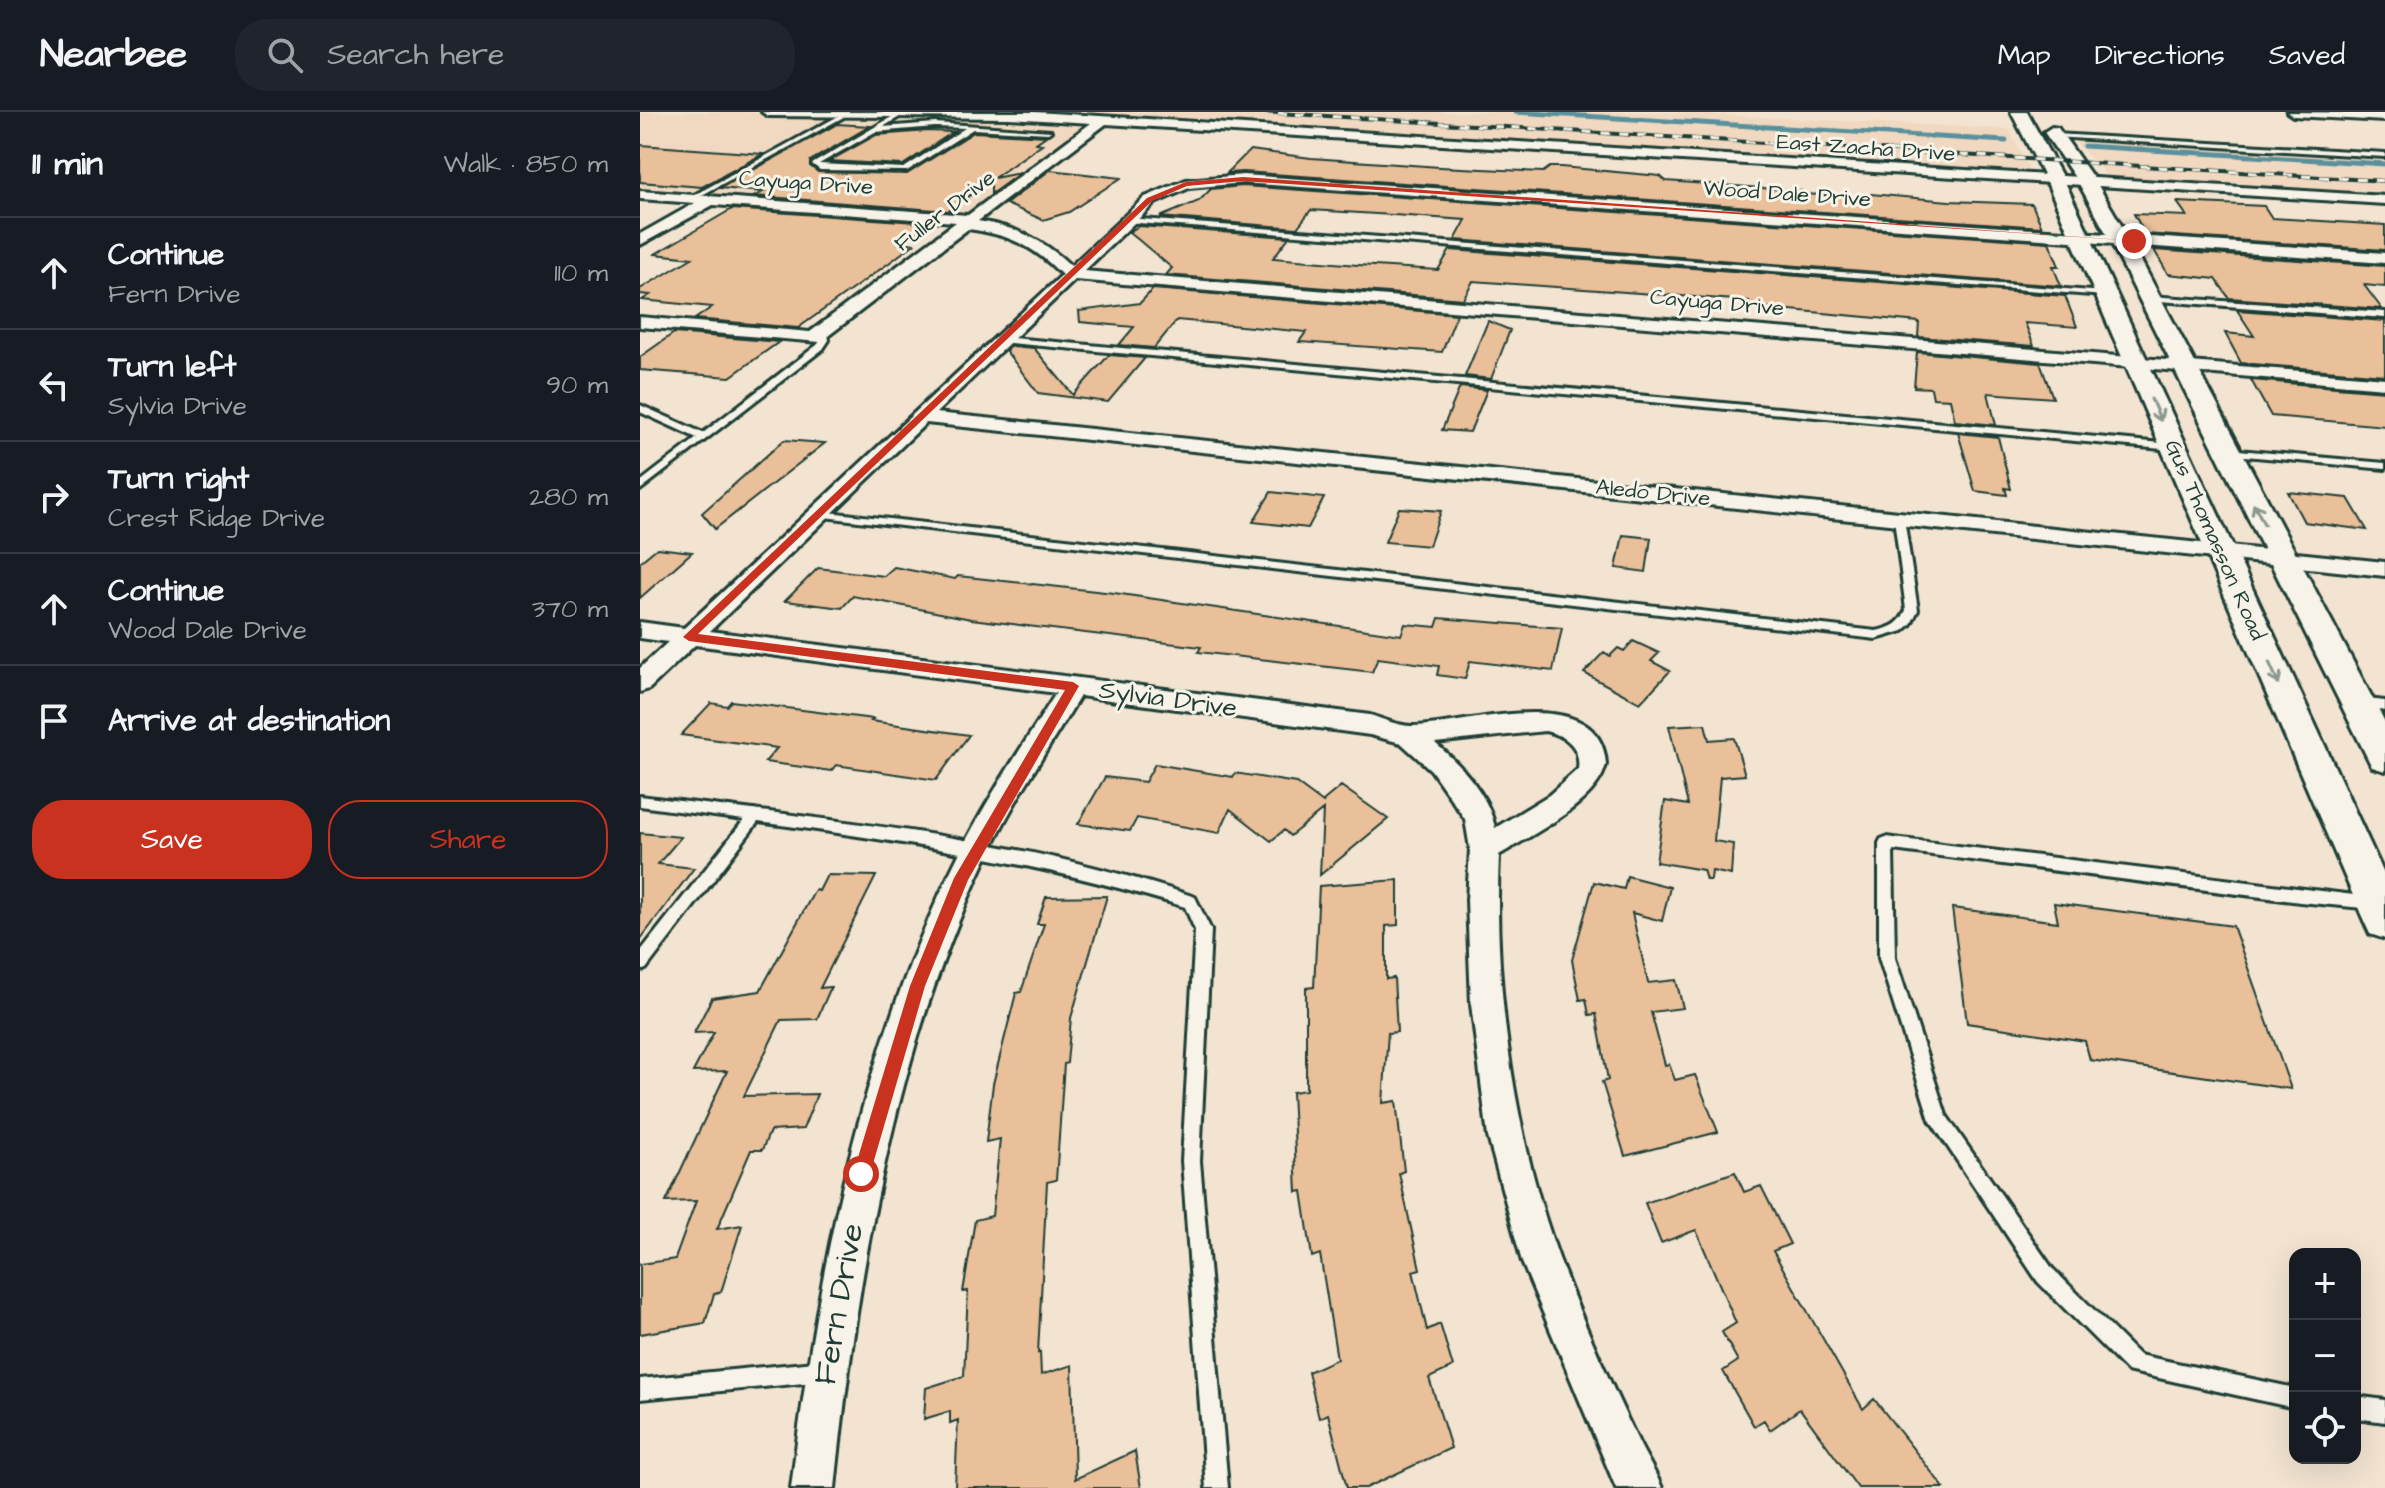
<!DOCTYPE html>
<html lang="en">
<head>
<meta charset="utf-8">
<style>
  body { margin:0; font-family:"Architects Daughter",sans-serif; background:#20242c; color:#f1f3f6 }
  .controls { position:absolute; right:24px; bottom:24px; display:grid; overflow:hidden; border-radius:16px; box-shadow:0 8px 32px #0002 }
  .controls button { width:72px; height:72px; display:grid; place-items:center; padding:0; border:0; border-bottom:2px solid #363941; background:#171b24; color:#f1f3f6; font:40px sans-serif }
  .stop { position:absolute; width:24px; height:24px; margin:-18px; border:6px solid #c8321e; border-radius:50%; background:#fff }
  .stop.end { background:#c8321e; border-color:#fff; box-shadow:0 2px 8px #0008 }
  .list { margin:0; padding:0; list-style:none }
  h2 { display:flex; justify-content:space-between; align-items:center; height:104px; margin:0; padding:0 32px; font-size:34px }
  h2 small { font-size:26px; font-weight:400; color:#9ea1a6 }
  .list li { display:grid; grid-template-columns:52px 1fr auto; gap:24px; align-items:center; box-sizing:border-box; height:112px; padding:0 32px; border-top:2px solid #363941 }
  .list b { display:block; font-size:30px; white-space:nowrap }
  .list p { margin:0; font-size:26px; white-space:nowrap; color:#9ea1a6 }
  .list em { font-size:26px; font-style:normal; color:#9ea1a6 }
  .actions { display:flex; gap:16px; padding:24px 32px }
  .actions a { flex:1; padding:18px 0; border:2px solid #c8321e; border-radius:32px; text-align:center; font-size:28px; color:#c8321e }
  .actions .main { background:#c8321e; color:#fff }
  .icon { flex:none; width:44px; height:44px; fill:none; stroke:currentColor; stroke-width:2; stroke-linecap:round; stroke-linejoin:round }
  .map { position:relative; flex:none; width:1745px; height:1376px; overflow:hidden }
  header { display:flex; align-items:center; gap:48px; box-sizing:border-box; height:112px; padding:0 40px; background:#171b24; border-bottom:2px solid #363941 }
  header strong { font-size:38px }
  nav { display:flex; gap:44px; margin-inline-start:auto; font-size:28px }
  .search { width:560px; height:72px; background:#20242c; display:flex; align-items:center; gap:20px; box-sizing:border-box; padding:0 28px; border-radius:32px; color:#9ea1a6; font-size:30px }
  main { display:flex }
  aside { flex:1; background:#171b24 }
  .map>svg:first-child { display:block }
  .built { fill:#f0d9c0 }
  .lines { fill:none; stroke-linecap:round; stroke-linejoin:round }
  .stream { stroke:#5a909c; stroke-width:5 }
  .building { fill:#eac09a; stroke:#1f3d34; stroke-width:2 }
  .service-casing { stroke:#1f3d34; stroke-width:6 }
  .minor-casing { stroke:#1f3d34; stroke-width:6 }
  .secondary-casing { stroke:#1f3d34; stroke-width:6 }
  .service { fill:#f7f3e8; fill-rule:evenodd }
  .minor { fill:#f7f3e8; fill-rule:evenodd }
  .secondary { fill:#f7f3e8; fill-rule:evenodd }
  .rail-casing { stroke:#1f3d34; stroke-width:4 }
  .rail { stroke:#f7f3e8; stroke-width:3; stroke-dasharray:9; stroke-linecap:butt }
  .oneway { stroke:#8b988e }
  .route { fill:#c8321e }
  .labels { text-anchor:middle; dominant-baseline:central; stroke-width:6; stroke-linejoin:round; paint-order:stroke }
  .far-street-label { font-size:22px; fill:#1f3d34; stroke:#f7f3e8 }
  .street-label { font-size:26px; fill:#1f3d34; stroke:#f7f3e8 }
  .near-street-label { font-size:32px; fill:#1f3d34; stroke:#f7f3e8 }
</style>
</head>
<body>
<header>
<strong>Nearbee</strong>
<div class="search"><svg class="icon" aria-label="search" viewBox="0 0 24 24"><circle cx="10" cy="10" r="6"/><path d="M15 15l6 6"/></svg>Search here</div>
<nav><a>Map</a><a>Directions</a><a>Saved</a></nav>
</header>
<main>
<aside>
<h2>11 min<small>Walk · 850 m</small></h2>
<ul class="list">
<li><svg class="icon" aria-label="ahead" viewBox="0 0 24 24"><path d="M12 20V5M6 11l6-6 6 6"/></svg><div><b>Continue</b><p>Fern Drive</p></div><em>110 m</em></li>
<li><svg class="icon" aria-label="left" viewBox="0 0 24 24"><path d="M17 20v-9H6M10 6l-5 5 5 5"/></svg><div><b>Turn left</b><p>Sylvia Drive</p></div><em>90 m</em></li>
<li><svg class="icon" aria-label="right" viewBox="0 0 24 24"><path d="M7 20v-9h11M14 6l5 5-5 5"/></svg><div><b>Turn right</b><p>Crest Ridge Drive</p></div><em>280 m</em></li>
<li><svg class="icon" aria-label="ahead" viewBox="0 0 24 24"><path d="M12 20V5M6 11l6-6 6 6"/></svg><div><b>Continue</b><p>Wood Dale Drive</p></div><em>370 m</em></li>
<li><svg class="icon" aria-label="arrive" viewBox="0 0 24 24"><path d="M6 21V4h12l-3 4 3 4H6"/></svg><div><b>Arrive at destination</b></div></li>
</ul>
<div class="actions"><a class="main">Save</a><a>Share</a></div>
</aside>
<div class="map">
<svg width="1745" height="1376" viewBox="0 0 1745 1376">
  <rect width="100%" height="100%" fill="#f3e4d1"/>
  <filter id="ink" filterUnits="userSpaceOnUse"><feTurbulence type="fractalNoise" baseFrequency=".0125" numOctaves="2"/><feDisplacementMap in="SourceGraphic" scale="16" xChannelSelector="R" yChannelSelector="G"/><feConvolveMatrix kernelMatrix="1 2 1 2 8 2 1 2 1" color-interpolation-filters="sRGB"/></filter>
  <g filter="url(#ink)">
    <path class="built" d="M0,0H1020L1369,17L1392,62L476,4L338,109L0,86Z
      M1431,25L1745,44V83L1471,68Z"/>
    <g class="lines">
      <path class="stream" d="M875,0L1366,29
        M1444,34L1745,52"/>
    </g>
    <path class="building" d="M197,12L230,14L170,49V54L178,60L267,62L334,20L406,24L396,31L402,32L354,66L380,61L351,82V68L308,99L115,84L123,80L80,76Z
      M288,19L313,20L263,53L189,49L236,23Z
      M0,33L123,42L62,75L0,70Z
      M610,38L671,46L800,55L903,60L910,55H921L1020,64L1026,69L1162,79L1163,82L1222,85H1230L1231,82L1309,89L1392,92L1402,115L603,60L587,61Z
      M410,58L481,66L429,100L403,108L366,92Z
      M603,74L1409,130L1419,154H1413L1421,174L815,128L826,108L753,103L671,98L657,116L520,105L559,89L571,77Z
      M1537,90L1624,94L1632,106L1745,113V138L1505,122L1494,102L1547,104Z
      M92,97L290,111L264,130L274,132L249,151L158,216L55,207L72,195L2,188L10,183L0,182V177L52,146L15,142Z
      M499,114L649,125L633,146L718,153L798,158L810,138L1425,184L1437,215L1385,211L1394,234L1278,225L1279,210L1109,194V189L833,169L823,187L526,163L532,156L489,120Z
      M1514,138L1745,154V175L1724,173L1742,197L1589,186L1576,167L1528,162Z
      M513,177L817,202L802,240L659,230L666,220L537,208L514,236L479,233L494,215L440,210L439,199L500,191Z
      M1597,198L1745,209V263L1601,251L1585,221L1614,224Z
      M848,209L870,218L851,267L825,264Z
      M34,221L139,230L90,265L0,258V245Z
      M370,234L394,236L433,283L469,243L505,246L468,290L398,281L366,239Z
      M1277,240L1400,251L1413,286L1348,281L1356,313L1315,309L1310,287L1293,286L1291,276L1274,275Z
      M1611,268L1745,279V314L1631,304Z
      M820,275L847,278L830,320L802,318Z
      M1318,321L1358,325L1371,377L1365,376L1367,383L1335,379Z
      M144,328L185,331L75,417L62,401Z
      M631,380L684,386L668,416L613,410Z
      M1648,380L1708,386L1727,418L1664,410Z
      M759,396L801,399L789,434L745,430Z
      M983,423L1011,426L1006,460L976,456Z
      M17,436L52,440L0,486V450Z
      M254,455L315,467L318,464L474,481L761,523L765,512L796,515L799,506L922,516L913,559L830,549L825,567L797,563L799,554L738,546L732,560L558,540L561,535L331,507L213,484L202,496L145,489L178,456L244,464Z
      M993,529L1019,541L1011,549L1030,559L1000,591L944,561L964,540L970,544L978,536L984,539Z
      M91,589L233,607L231,609L329,623L296,668L196,653L191,659L125,650L137,636L41,623L71,591L87,594Z
      M1065,612L1069,628L1094,626L1105,663L1080,665L1074,729L1093,732L1091,763L1072,759L1071,768H1066L1063,758L1016,750L1025,689L1048,693L1029,614Z
      M515,652L593,665L595,661L656,671L683,691L684,688L701,674L748,707L680,763L683,698L650,724L644,718L631,729L590,697L579,721L497,706L490,719L438,712L465,665L505,670Z
      M0,721L41,725L18,752L54,756L0,828Z
      M187,763L236,764L180,876L191,875L177,907L141,908L104,984L177,982L163,1017L130,1019L122,1038H111L77,1117L102,1113L81,1180L74,1182L65,1211L0,1222V1152L35,1147L56,1089L26,1090L87,959L53,960L74,920L54,921L72,886L120,879L175,778L179,779Z
      M987,764L1030,775L1022,809L992,801L1008,871L1036,868L1043,896L1011,900L1025,953L1029,952L1035,968L1055,963L1078,1020L985,1044L962,970L968,968L956,902L949,903L946,887L940,888L932,848L954,770L984,777Z
      M758,768V813L746,814V867L754,866L757,920L748,921L743,991L756,989L764,1059L759,1061L780,1157L773,1159L787,1218L800,1212L813,1255L789,1266L811,1336L726,1376H707L688,1302L679,1306L668,1260L697,1247L680,1142L672,1145L662,1079L657,1080L652,980L666,978V876L674,875L679,774Z
      M467,784L431,906L427,951L424,952L416,1068L407,1070L398,1241L400,1240L401,1263L432,1253L435,1367L495,1339L501,1376H315L318,1308L310,1311V1299L284,1307L286,1276L324,1264L328,1179L323,1180L335,1108L352,1104L360,1027L346,1030L353,972L376,881L381,880L404,812H397L406,785Z
      M1414,791L1593,814L1651,977L1450,948L1445,929L1327,911L1312,796L1418,810Z
      M1095,1060L1104,1080L1121,1074L1150,1132L1133,1139L1223,1297L1234,1287L1304,1376H1218L1160,1297L1130,1318L1124,1308L1114,1314L1083,1259L1098,1249L1082,1220L1096,1211L1056,1118L1021,1131L1005,1091Z"/>
    <g class="lines">
      <g class="service-casing">
        <path id="service" d="M260,0L266,1L243,15L295,11L411,19L408,21L333,17L267,59L180,58L172,52ZM295,15L325,16L264,56L179,52L235,20Z
          M204,1L209,2L53,88L47,87Z
          M1415,22L1745,41V45L1413,25Z
          M488,106L1465,180L1469,182L1465,184L485,110V106Z
          M1509,184L1745,200V206L1506,188L1505,186Z
          M184,218L188,221L189,228L183,237L0,378V370L57,326L0,300V293L63,321L177,233L181,228L180,221Z
          M362,225L1533,332L1538,335L1533,338L359,230V226Z
          M1587,337L1745,351V357L1583,342L1582,340Z
          M179,399L1236,519C1251,516 1260,512 1266,498L1254,406L1259,403L1264,406L1278,498L1271,512L1263,519L1236,527L175,404L174,402Z
          M1718,586L1745,589V599L1713,594L1712,591L1713,588Z
          M0,684C186,708 377,724 555,785L571,818L560,1049L588,1376H566L542,1049L555,818L545,795C405,752 263,729 118,710L6,857L0,859V840L104,708L0,694Z
          M1246,725L1738,786L1741,791L1738,796L1733,797L1660,790L1253,738L1255,846L1306,1003L1412,1156L1499,1243L1655,1276V1296L1487,1259L1398,1170L1290,1008L1239,846V731L1241,727Z
          M185,1249L192,1252L195,1259L192,1266L185,1269L0,1287V1267Z
          M1715,1284L1745,1288V1310L1715,1306Z"/>
      </g>
      <g class="minor-casing">
        <path id="minor" d="M122,0H395L1745,84V92L466,12L338,109C376,115 403,127 431,154L505,85L546,68L603,63L1745,141V151L603,71L549,76L515,91L444,159L1745,266V276L435,168L296,301L1745,450V464L286,311L70,519L730,603C743,607 758,614 772,614C822,615 960,566 966,652C959,690 891,723 859,743C853,875 874,1024 920,1149C942,1209 972,1275 1000,1333C1007,1347 1016,1361 1022,1376H976L882,1150L848,1025L831,892L827,788L830,737L825,707L791,658L761,631L730,623L440,584C408,638 372,690 346,747C253,944 217,1162 195,1376H151C178,1159 220,939 319,742C347,686 383,634 416,581L55,533L9,577L0,580V556L28,530L0,526V510L44,516L422,163C394,134 368,122 328,117L180,230L0,215V205L170,220L316,110L73,93L0,133V122L55,91L0,87V79L328,103L451,11L369,6L128,4ZM905,619C925,623 941,634 938,657L909,683L855,716C849,683 820,652 795,631Z
          M1647,0L1745,1V9L1653,4Z"/>
      </g>
      <g class="secondary-casing">
        <path id="secondary" d="M1371,0H1387L1424,68L1745,764V827L1730,822L1724,809L1406,68Z
          M1412,15L1418,16L1456,70L1490,128L1745,610V659L1732,655L1727,645L1470,128L1438,70L1404,20Z"/>
      </g>
      <use href="#service" class="service"/>
      <use href="#minor" class="minor"/>
      <use href="#secondary" class="secondary"/>
      <g class="rail-casing">
        <path id="rail" d="M620,0L1745,69"/>
      </g>
      <use href="#rail" class="rail"/>
    </g>
    <defs><path id="oneway-shaft" d="M-6 0H5M1.5-3L5.5 0L1.5 3" fill="none" stroke-width="1.6" stroke-linecap="round" stroke-linejoin="round" transform="scale(2)"/></defs>
    <g class="oneway">
      <use href="#oneway-shaft" transform="translate(1516 298) rotate(66)"/>
      <use href="#oneway-shaft" transform="translate(1619 402) rotate(-117)"/>
      <use href="#oneway-shaft" transform="translate(1634 561) rotate(66)"/>
    </g>
  </g>
  <path class="route" d="M603,65L1497,129L603,69L547,74L512,89L58,522L433,570L439,574L328,768L285,874L230,1062L227,1068L221,1070L215,1068L213,1062L270,874L314,766L425,578L49,529L43,525L507,86L546,70Z"/>
  <g class="labels">
    <g class="far-street-label">
      <text transform="translate(1226 36) rotate(4)">East Zacha Drive</text>
      <text transform="translate(166 71) rotate(4)">Cayuga Drive</text>
      <text transform="translate(1147 82) rotate(4)">Wood Dale Drive</text>
      <text transform="translate(305 99) rotate(-37)">Fuller Drive</text>
      <text transform="translate(1077 191) rotate(5)">Cayuga Drive</text>
      <text transform="translate(1013 381) rotate(6)">Aledo Drive</text>
      <text transform="translate(1575 428) rotate(66)">Gus Thomasson Road</text>
    </g>
    <g class="street-label">
      <text transform="translate(528 587) rotate(8)">Sylvia Drive</text>
    </g>
    <g class="near-street-label">
      <text transform="translate(199 1192) rotate(-80)">Fern Drive</text>
    </g>
  </g>
</svg>
<div class="controls">
<button>+</button>
<button>−</button>
<button><svg class="icon" aria-label="locate" viewBox="0 0 24 24"><circle cx="12" cy="12" r="6"/><path d="M12 2v4M12 18v4M2 12h4M18 12h4"/></svg></button>
</div>
<div class="stop" style="left:221px;top:1062px"></div>
<div class="stop end" style="left:1494px;top:129px"></div>
</div>
</main>
</body>
</html>
